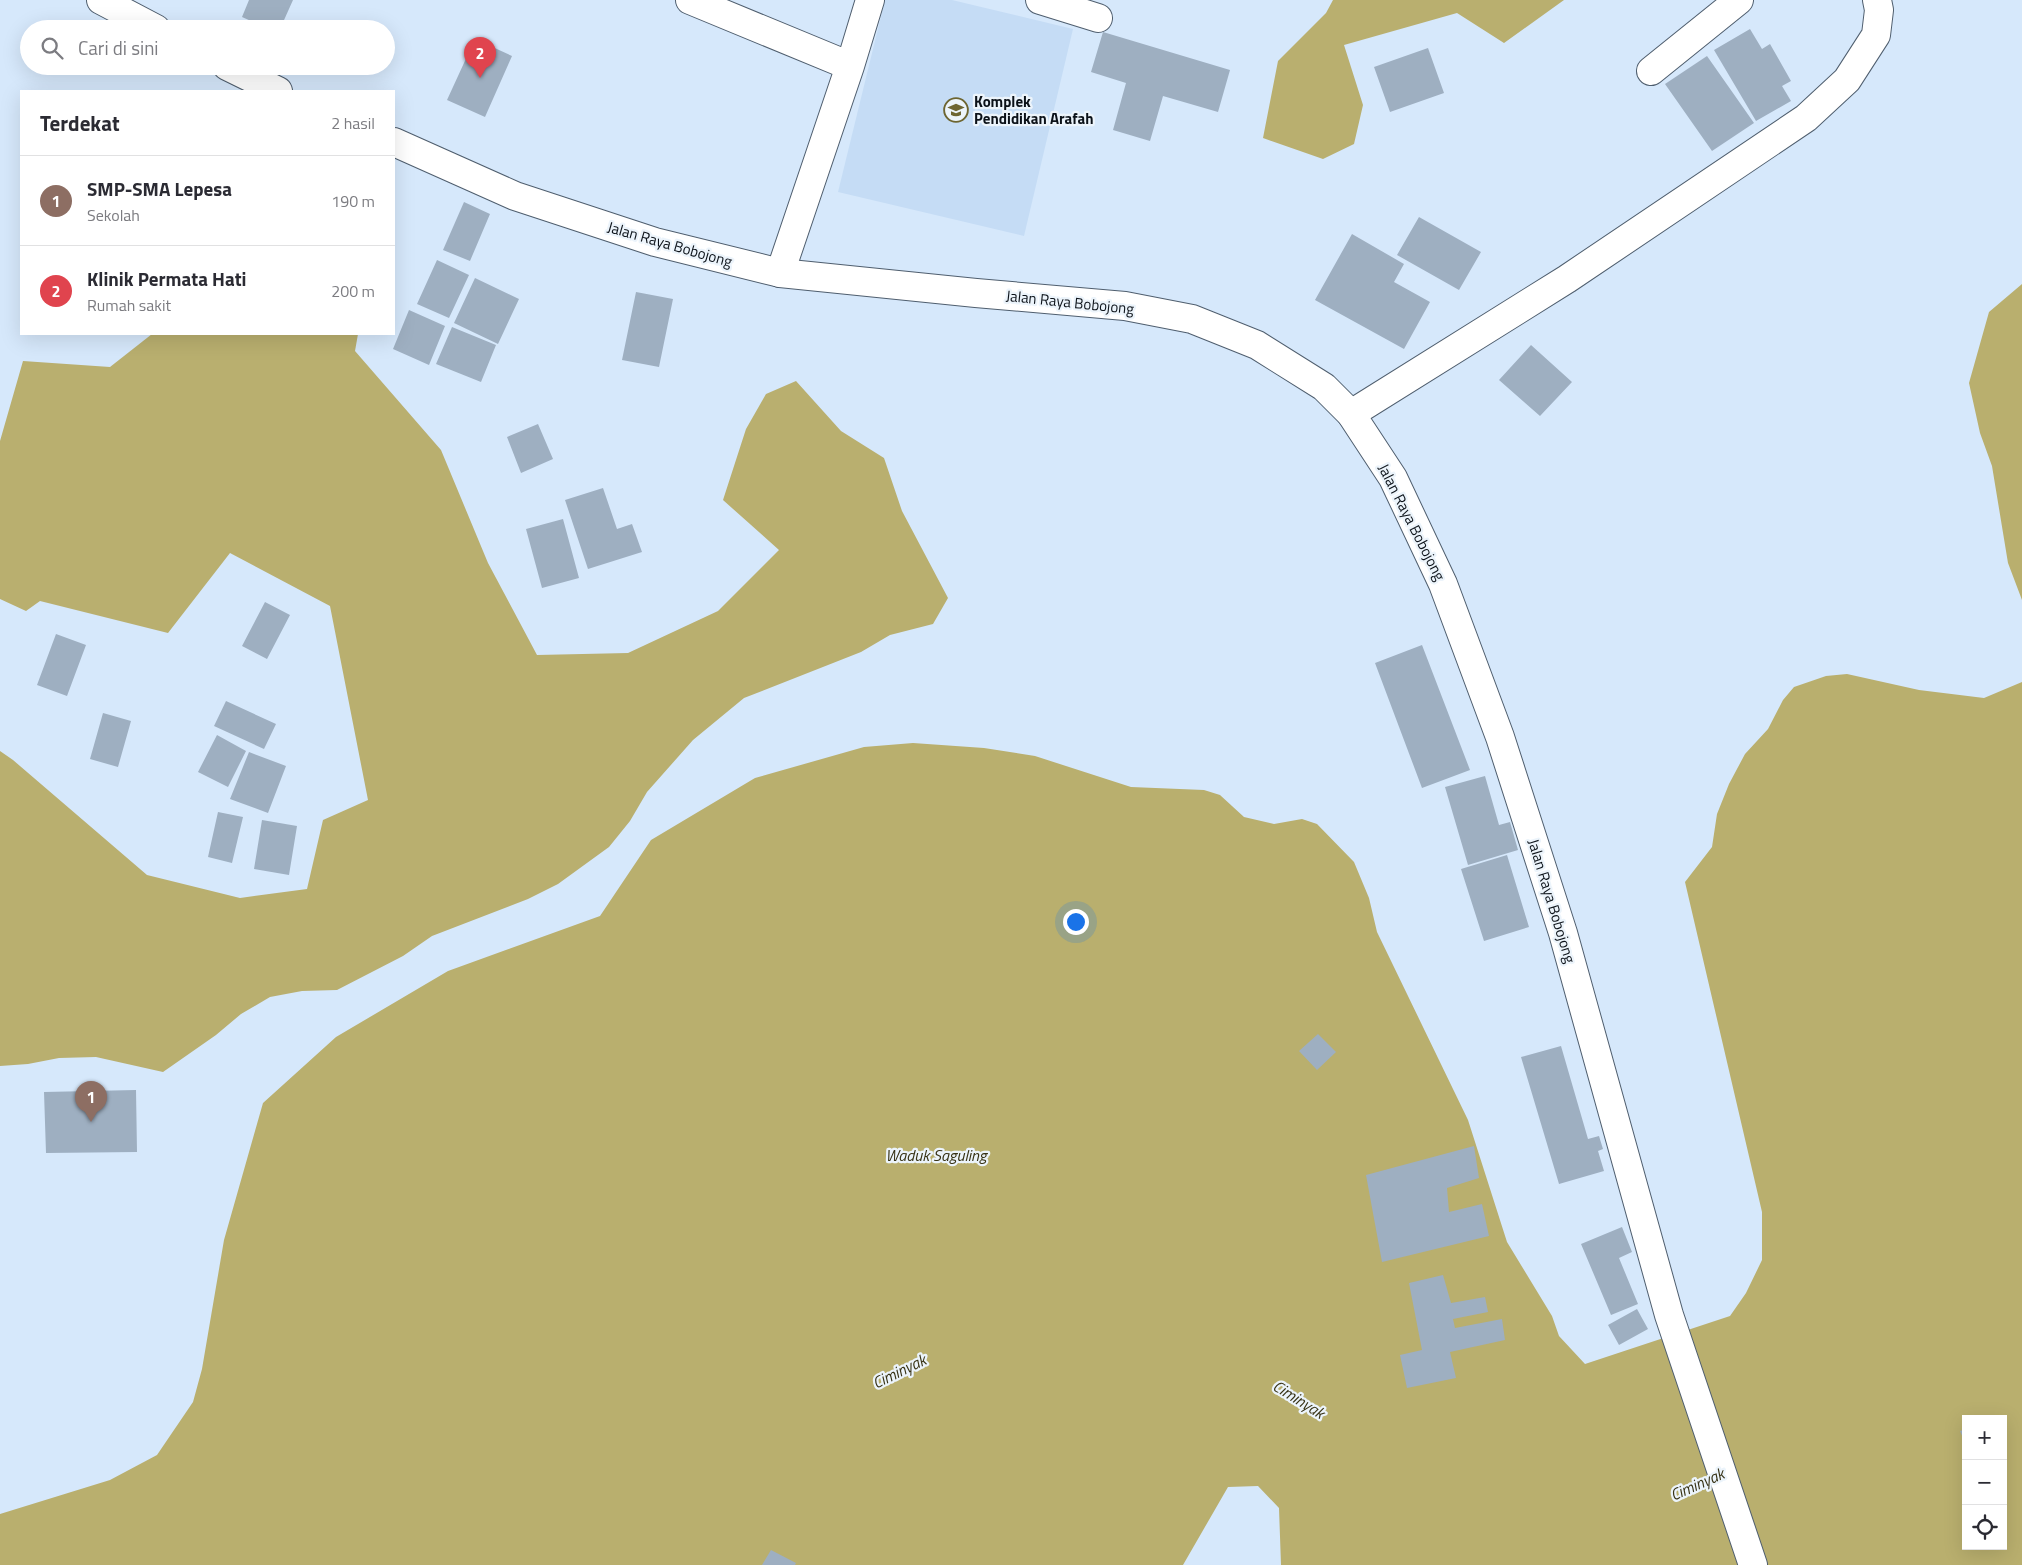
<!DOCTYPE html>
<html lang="id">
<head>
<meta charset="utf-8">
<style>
  body { margin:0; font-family:"Titillium Web",sans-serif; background:#f7f7f7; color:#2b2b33 }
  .controls { position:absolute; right:15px; bottom:15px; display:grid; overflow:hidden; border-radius:0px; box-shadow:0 5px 20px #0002 }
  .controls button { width:45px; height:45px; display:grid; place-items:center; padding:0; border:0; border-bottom:1px solid #e1e1e2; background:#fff; color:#2b2b33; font:25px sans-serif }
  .you { position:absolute; left:1075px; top:921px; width:18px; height:18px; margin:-12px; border:4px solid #fff; border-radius:50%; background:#1a73e8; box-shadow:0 0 0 8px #1a73e833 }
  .badge { display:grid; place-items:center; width:32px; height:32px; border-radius:50%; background:#111827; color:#fff; font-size:16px; font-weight:700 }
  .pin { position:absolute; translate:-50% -41px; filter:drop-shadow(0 1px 2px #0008) }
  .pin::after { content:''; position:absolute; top:26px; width:18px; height:15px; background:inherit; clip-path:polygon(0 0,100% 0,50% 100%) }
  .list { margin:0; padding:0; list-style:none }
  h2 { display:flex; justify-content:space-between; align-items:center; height:65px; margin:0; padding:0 20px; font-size:21px }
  h2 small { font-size:16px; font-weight:400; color:#7c7c81 }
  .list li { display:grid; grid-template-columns:32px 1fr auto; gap:15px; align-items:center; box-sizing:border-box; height:90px; padding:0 20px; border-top:1px solid #e1e1e2 }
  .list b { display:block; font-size:19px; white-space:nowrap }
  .list p { margin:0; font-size:16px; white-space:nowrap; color:#7c7c81 }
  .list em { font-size:16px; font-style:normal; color:#7c7c81 }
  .icon { flex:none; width:28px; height:28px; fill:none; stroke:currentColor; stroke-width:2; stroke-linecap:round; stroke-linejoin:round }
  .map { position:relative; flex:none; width:2022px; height:1565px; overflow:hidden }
  .search { position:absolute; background:#fff; box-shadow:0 5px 20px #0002; left:20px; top:20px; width:375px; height:55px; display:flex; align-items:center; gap:12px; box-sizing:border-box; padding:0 18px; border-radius:28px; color:#7c7c81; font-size:19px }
  .panel { position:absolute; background:#fff; box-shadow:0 5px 20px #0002; left:20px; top:90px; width:375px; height:245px; border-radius:0px }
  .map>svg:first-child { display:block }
  .built { fill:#c5dcf5 }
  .forest { fill:#b9af6f }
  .water { fill:#b9af6e; fill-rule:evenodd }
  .building { fill:#9eafc1 }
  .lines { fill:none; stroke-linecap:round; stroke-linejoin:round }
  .minor-casing { stroke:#4f5e6e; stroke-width:30 }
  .secondary-casing { stroke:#4f5e6e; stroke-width:30 }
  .minor { stroke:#fff; stroke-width:28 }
  .secondary { stroke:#fff; stroke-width:28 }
  .labels { text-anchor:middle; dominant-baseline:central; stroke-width:4.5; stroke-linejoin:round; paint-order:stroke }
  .poi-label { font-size:15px; font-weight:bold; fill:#0c1219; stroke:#ecf4fb; text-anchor:start }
  .street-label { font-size:15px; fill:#0c1219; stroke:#ecf4fb }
  .water-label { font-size:16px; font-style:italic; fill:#373215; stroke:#ecf4fb }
</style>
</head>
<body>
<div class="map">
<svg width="2022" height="1565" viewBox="0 0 2022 1565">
  <rect width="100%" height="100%" fill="#d6e8fb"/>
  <path class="built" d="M885,0H952L1073,29L1024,236L838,192Z"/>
  <path class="forest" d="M1333,0H1564L1504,43L1457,13L1344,45L1363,105L1354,144L1323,159L1263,138L1278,61L1326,13Z
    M152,334H358L355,351L441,450L488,563L537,655L628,653L718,611L779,550L723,500L746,429L766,394L796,381L841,431L884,458L902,511L948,598L933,624L890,635L861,652L744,698L693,740L647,792L630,821L609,847L558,884L528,899L432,936L403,956L337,990L302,991L270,997L241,1014L216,1035L163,1072L96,1057L59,1058L28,1064L0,1066V751L13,760L147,875L240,898L307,889L323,820L368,800L330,606L230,553L168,633L40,601L26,611L0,599V441L23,361L110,367Z"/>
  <path class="water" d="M2022,284V600L2008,563L1992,466L1980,433L1969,383L1989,312Z
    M1847,674L1919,690L1984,698L2022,682V1565H1281L1279,1508L1258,1486L1228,1487L1183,1565H0V1514L110,1480L157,1455L193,1402L202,1369L224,1240L263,1103L336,1037L448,971L600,916L651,840L755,778L864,747L913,743L984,748L1035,756L1131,787L1204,790L1220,795L1244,817L1274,824L1302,819L1317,824L1354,862L1369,898L1377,932L1468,1120L1507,1242L1552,1316L1559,1336L1585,1364L1730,1316L1746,1293L1762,1260V1212L1685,882L1712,847L1717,814L1729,784L1745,754L1768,729L1783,700L1794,687L1826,676ZM1966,1419H2003V1546H1966Z"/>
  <path class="building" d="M249,0H293L280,29H269L242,17Z
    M1750,29L1762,49L1770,44L1791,81L1782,86L1791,101L1756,121L1714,50Z
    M1103,32L1230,70L1218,112L1163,96L1150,141L1113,130L1126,83L1091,72Z
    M475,39L512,56L485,117L447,100Z
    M1428,48L1444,93L1390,112L1374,67Z
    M1707,56L1754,123L1712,151L1665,84Z
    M464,202L490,214L470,261L443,250Z
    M1419,217L1481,252L1459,290L1397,255Z
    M1352,234L1404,264L1394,282L1430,302L1404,349L1315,300Z
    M437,260L469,275L449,318L417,304Z
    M475,278L519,299L498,344L454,323Z
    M636,292L673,299L659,367L622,360Z
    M409,310L445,326L429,365L393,349Z
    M452,327L496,345L481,382L436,364Z
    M1531,345L1572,382L1540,416L1499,380Z
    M538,424L553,459L521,473L507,437Z
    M603,488L617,529L632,524L642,552L588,569L565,500Z
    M563,519L579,578L542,588L526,529Z
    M265,602L290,615L267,659L242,646Z
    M56,634L86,645L67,696L37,685Z
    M1422,645L1470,770L1422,788L1375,663Z
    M226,701L276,724L264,749L214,726Z
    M103,713L131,721L118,767L90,759Z
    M217,735L246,751L228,787L198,772Z
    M249,752L286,766L268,813L230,799Z
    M1485,776L1499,825L1510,822L1518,850L1468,865L1445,787Z
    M218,812L243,817L232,863L208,857Z
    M262,820L297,826L289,875L254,869Z
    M1507,855L1529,927L1484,941L1461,869Z
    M1318,1034L1336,1052L1317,1070L1299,1051Z
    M1561,1046L1588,1139L1599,1136L1603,1149L1598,1151L1604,1171L1559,1184L1521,1057Z
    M136,1090L137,1152L46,1153L44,1092Z
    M1474,1146L1479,1178L1447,1188L1449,1212L1482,1204L1489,1236L1382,1262L1366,1175Z
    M1622,1227L1632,1252L1619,1258L1638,1304L1611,1315L1581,1244Z
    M1443,1275L1451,1303L1485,1297L1488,1312L1453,1319L1455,1328L1502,1319L1505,1340L1450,1352L1456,1378L1407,1388L1400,1355L1422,1350L1409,1283Z
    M1637,1309L1648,1329L1619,1345L1608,1325Z
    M1966,1429V1445L1960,1431Z
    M771,1550L796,1563L795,1565H762Z"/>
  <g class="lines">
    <g class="minor-casing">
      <path id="minor" d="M690,0L850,66
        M1040,0L1098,18
        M1651,71L1739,0
        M780,273L850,66L870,0
        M1351,414L1567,279L1806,118L1847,80L1876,35L1879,10L1877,0"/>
    </g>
    <g class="secondary-casing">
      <path id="secondary" d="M101,0L156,29
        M227,66L278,91
        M394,142L515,196L655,242L780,273L976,293L1125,306L1192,319L1257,345L1324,387L1351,414L1393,478L1443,584L1500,737L1563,933L1669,1315L1753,1565"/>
    </g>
    <use href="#minor" class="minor"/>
    <use href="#secondary" class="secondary"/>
  </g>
  <defs>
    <g id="school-ring" transform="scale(1.25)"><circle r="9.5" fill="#ecf4fb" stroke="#6d6531" stroke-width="1.5"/><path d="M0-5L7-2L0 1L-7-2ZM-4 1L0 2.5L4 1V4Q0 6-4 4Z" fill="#6d6531"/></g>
  </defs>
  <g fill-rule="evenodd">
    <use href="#school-ring" x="956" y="110"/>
  </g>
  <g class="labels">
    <g class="poi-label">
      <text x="974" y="101">Komplek<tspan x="974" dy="17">Pendidikan Arafah</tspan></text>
    </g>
    <g class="street-label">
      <text transform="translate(670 244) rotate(16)">Jalan Raya Bobojong</text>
      <text transform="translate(1070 302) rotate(6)">Jalan Raya Bobojong</text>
      <text transform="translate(1412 522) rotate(63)">Jalan Raya Bobojong</text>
      <text transform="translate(1552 901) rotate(73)">Jalan Raya Bobojong</text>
    </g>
    <g class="water-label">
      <text x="936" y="1155">Waduk Saguling</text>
      <text transform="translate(899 1371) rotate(-26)">Ciminyak</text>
      <text transform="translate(1299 1399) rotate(32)">Ciminyak</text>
      <text transform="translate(1697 1484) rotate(-24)">Ciminyak</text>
    </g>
  </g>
</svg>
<div class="controls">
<button>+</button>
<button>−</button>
<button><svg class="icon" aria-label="locate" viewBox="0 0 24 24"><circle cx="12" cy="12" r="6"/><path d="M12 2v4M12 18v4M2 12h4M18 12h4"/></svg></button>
</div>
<div class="you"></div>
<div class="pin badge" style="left:91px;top:1122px;background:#8d6e63">1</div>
<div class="pin badge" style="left:480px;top:78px;background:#e0444e">2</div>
<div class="search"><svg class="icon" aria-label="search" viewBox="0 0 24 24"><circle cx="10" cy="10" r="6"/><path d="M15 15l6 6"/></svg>Cari di sini</div>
<section class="panel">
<h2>Terdekat<small>2 hasil</small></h2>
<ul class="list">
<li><span class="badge" style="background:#8d6e63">1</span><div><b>SMP-SMA Lepesa</b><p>Sekolah</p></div><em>190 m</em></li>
<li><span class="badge" style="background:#e0444e">2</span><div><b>Klinik Permata Hati</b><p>Rumah sakit</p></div><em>200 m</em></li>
</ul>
</section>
</div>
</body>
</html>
